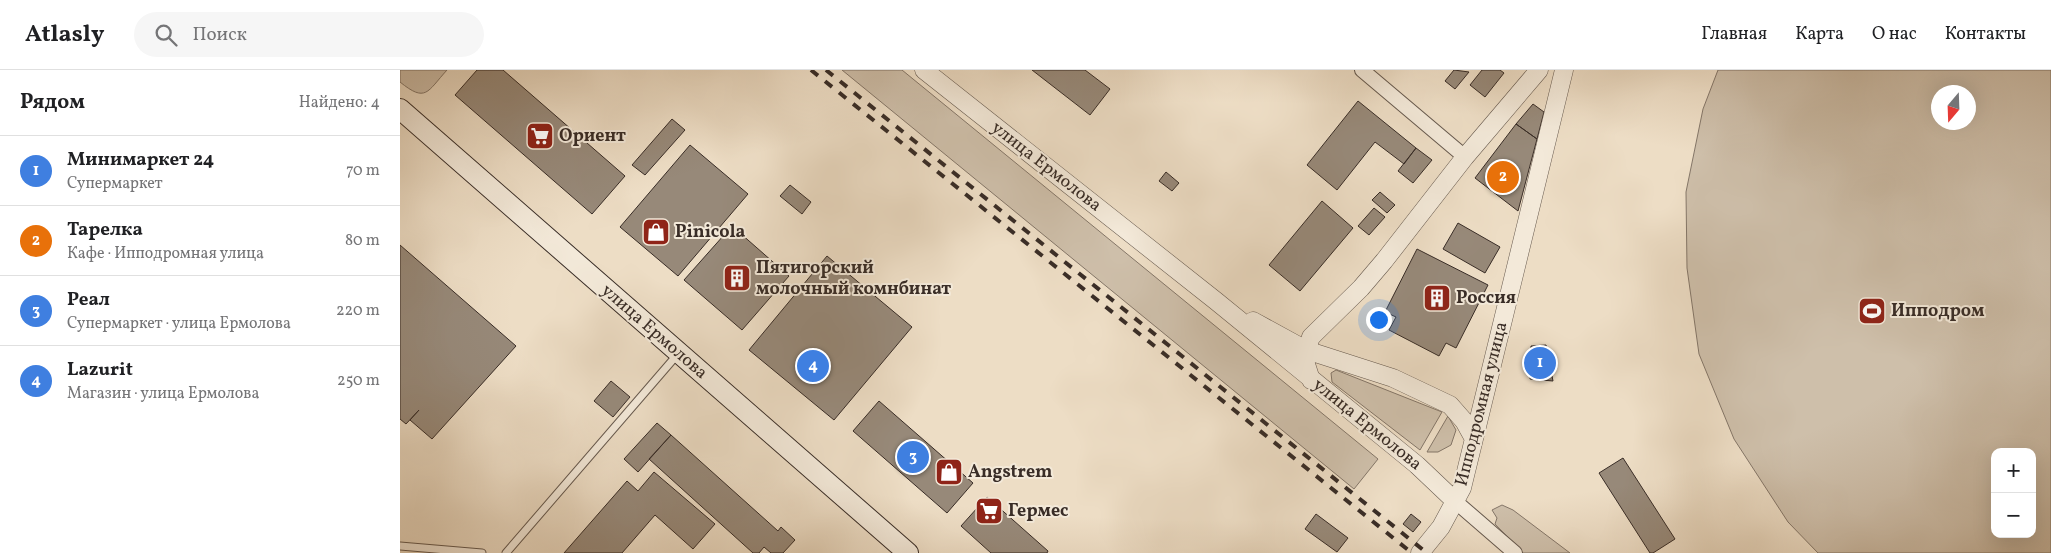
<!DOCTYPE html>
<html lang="ru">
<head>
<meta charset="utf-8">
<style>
  body { margin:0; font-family:Vollkorn,serif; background:#f6f6f6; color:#202124 }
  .controls { position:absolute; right:15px; bottom:15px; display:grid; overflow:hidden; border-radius:10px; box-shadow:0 5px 20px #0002 }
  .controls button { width:45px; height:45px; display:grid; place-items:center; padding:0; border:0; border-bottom:1px solid #e0e0e0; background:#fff; color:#202124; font:25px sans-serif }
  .compass { position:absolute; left:1531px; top:15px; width:45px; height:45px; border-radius:50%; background:#fff; box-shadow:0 5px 20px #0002; rotate:199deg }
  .you { position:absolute; left:978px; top:249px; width:18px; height:18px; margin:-12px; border:4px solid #fff; border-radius:50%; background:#1a73e8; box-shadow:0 0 0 8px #1a73e833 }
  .badge { display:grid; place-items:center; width:32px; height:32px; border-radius:50%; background:#0b8043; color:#fff; font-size:16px; font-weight:700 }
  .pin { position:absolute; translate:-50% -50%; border:2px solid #fff; box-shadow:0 1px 5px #0006 }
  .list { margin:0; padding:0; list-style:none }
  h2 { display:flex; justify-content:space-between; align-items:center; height:65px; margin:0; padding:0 20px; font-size:21px }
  h2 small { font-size:16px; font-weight:400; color:#757577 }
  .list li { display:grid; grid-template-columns:32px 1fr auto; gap:15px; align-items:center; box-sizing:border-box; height:70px; padding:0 20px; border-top:1px solid #e0e0e0 }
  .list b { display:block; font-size:19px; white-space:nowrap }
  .list p { margin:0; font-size:16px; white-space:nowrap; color:#757577 }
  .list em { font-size:16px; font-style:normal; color:#757577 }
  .icon { flex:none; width:28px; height:28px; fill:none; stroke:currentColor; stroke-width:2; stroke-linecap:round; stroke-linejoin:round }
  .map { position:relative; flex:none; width:1651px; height:483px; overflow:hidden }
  header { display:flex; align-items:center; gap:30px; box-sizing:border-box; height:70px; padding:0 25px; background:#fff; border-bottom:1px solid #e0e0e0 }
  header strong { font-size:24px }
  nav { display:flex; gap:28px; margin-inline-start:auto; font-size:18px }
  .search { width:350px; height:45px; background:#f6f6f6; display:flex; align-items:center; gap:12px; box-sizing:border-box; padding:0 18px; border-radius:28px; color:#757577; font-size:19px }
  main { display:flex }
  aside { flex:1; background:#fff }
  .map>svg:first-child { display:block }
  .green { fill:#cebfaa; stroke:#847668; fill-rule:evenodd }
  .building { fill:#978979; stroke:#392d27 }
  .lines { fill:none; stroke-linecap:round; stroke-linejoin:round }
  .service-casing { stroke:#66594e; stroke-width:9 }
  .minor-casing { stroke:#66594e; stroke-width:16 }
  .tertiary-casing { stroke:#66594e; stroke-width:19 }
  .secondary-casing { stroke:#392d27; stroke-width:22 }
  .service { stroke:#f3e9d9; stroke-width:7 }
  .minor { stroke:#f3e9d9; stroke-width:14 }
  .tertiary { stroke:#f3e9d9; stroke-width:18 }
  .secondary { stroke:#f3e9d9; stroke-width:20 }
  .rail { stroke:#392d27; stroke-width:4; stroke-dasharray:9 9; stroke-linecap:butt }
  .labels { text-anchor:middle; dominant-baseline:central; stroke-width:4; stroke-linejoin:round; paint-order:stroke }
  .poi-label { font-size:18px; font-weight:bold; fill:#392d27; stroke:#f3e9d9; text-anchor:start }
  .street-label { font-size:18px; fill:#392d27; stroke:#f3e9d9 }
</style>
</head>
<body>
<header>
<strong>Atlasly</strong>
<div class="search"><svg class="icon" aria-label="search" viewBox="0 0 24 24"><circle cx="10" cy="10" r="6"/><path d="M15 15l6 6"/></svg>Поиск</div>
<nav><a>Главная</a><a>Карта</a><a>О нас</a><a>Контакты</a></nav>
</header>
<main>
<aside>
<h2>Рядом<small>Найдено: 4</small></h2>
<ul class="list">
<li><span class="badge" style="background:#3f7fe0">1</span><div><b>Минимаркет 24</b><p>Супермаркет</p></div><em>70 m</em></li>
<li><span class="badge" style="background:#e8710a">2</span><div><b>Тарелка</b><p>Кафе · Ипподромная улица</p></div><em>80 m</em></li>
<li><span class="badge" style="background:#3f7fe0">3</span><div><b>Реал</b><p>Супермаркет · улица Ермолова</p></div><em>220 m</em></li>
<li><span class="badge" style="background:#3f7fe0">4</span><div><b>Lazurit</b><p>Магазин · улица Ермолова</p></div><em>250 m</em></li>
</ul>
</aside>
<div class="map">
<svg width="1651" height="483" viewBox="0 0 1651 483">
  <rect width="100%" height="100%" fill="#edddc5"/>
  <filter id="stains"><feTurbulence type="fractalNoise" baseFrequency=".004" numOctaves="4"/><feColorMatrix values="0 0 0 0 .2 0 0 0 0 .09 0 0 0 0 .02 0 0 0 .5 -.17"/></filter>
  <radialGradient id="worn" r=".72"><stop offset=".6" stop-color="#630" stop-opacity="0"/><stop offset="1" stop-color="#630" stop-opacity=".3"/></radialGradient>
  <path class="green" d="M0,0H47C27,22 26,33 0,12Z
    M442,0H502L978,389L954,419Z
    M1318,0H1651V483H1418L1388,452L1334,369L1299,284L1287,198L1286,122L1303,39ZM1538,22H1568V52H1538ZM1595,382H1632V464H1595Z
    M936,300L1042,342L1020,380L932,312L931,303Z
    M1048,346L1056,360L1051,375L1038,382H1027Z
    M1102,435L1113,440L1170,483H1123L1095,454L1097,448L1092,440Z"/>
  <path class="building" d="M77,0H103L225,106L192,144L55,25Z
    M632,0H685L710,19L690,45Z
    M1054,0L1069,2L1055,19L1045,11Z
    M1082,0H1100L1104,3L1085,27L1070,15Z
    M958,31L1016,78L1004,94L975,72L937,120L907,95Z
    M1133,34L1144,42L1137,69L1116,54Z
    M272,49L285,60L245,105L232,95Z
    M1116,54L1137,69L1118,141L1075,108Z
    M290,75L348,124L278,206L220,157Z
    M1016,78L1032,90L1013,113L998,101Z
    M766,102L779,113L772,121L759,111Z
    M390,115L411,132L402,144L380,126Z
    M980,122L995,135L987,143L972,130Z
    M922,131L953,158L900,221L869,195Z
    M974,138L985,147L969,165L958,156Z
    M1058,153L1100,177L1085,203L1043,179Z
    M332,156L389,206L342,260L284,210Z
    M0,175L116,276L32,369L10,350L19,340L6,354L0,349Z
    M1017,179L1088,215L1056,278L1046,273L1039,286L989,260L996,247L985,242Z
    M427,186L512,257L434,350L349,280Z
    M1146,275L1153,311L1130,309L1131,276Z
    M211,311L230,327L213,347L194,331Z
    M479,331L573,413L547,443L453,361Z
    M257,353L271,365L238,402L224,389Z
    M271,365L378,461L381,457L395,470L383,483H371L364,477L359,483H353L249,389Z
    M1223,388L1275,469L1253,483H1250L1199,403Z
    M254,402L315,454L293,479L255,445L222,483H164L227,411L238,421Z
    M587,427L648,481L647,483H591L561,456Z
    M916,444L948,468L937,482L905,459Z
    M1011,444L1021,452L1013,462L1003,454Z"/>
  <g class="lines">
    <g class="service-casing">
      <path id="service" d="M0,476L82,483
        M106,483L277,285"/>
    </g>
    <g class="minor-casing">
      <path id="minor" d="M962,0L1065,87
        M1056,432L1115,483"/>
    </g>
    <g class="tertiary-casing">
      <path id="tertiary" d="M524,0L816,231L1017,395L1056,432
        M853,251L906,280L993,308L1050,335L1064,351L1074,369
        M911,310L904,288L911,267L961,218L984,191L1065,87L1139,0
        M1020,483L1041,457L1062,418L1164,0"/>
    </g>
    <g class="secondary-casing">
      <path id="secondary" d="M0,39L508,483"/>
    </g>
    <use href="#service" class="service"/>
    <use href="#minor" class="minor"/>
    <use href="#tertiary" class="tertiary"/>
    <use href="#secondary" class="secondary"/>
    <path class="rail" d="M411,0L1012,483
      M426,0L1027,483"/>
  </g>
  <defs>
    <g id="supermarket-square" transform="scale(1.4375)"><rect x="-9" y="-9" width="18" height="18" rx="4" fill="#8f2418" stroke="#f3e9d9"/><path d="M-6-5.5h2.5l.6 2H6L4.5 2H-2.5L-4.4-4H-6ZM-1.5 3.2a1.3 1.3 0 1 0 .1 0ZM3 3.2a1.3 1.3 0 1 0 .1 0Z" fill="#fff"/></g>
    <g id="shop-square" transform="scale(1.4375)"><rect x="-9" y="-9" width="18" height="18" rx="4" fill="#8f2418" stroke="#f3e9d9"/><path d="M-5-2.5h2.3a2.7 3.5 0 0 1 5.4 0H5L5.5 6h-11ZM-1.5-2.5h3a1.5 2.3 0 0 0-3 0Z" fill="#fff"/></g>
    <g id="building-square" transform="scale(1.4375)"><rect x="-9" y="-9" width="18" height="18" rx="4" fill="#8f2418" stroke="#f3e9d9"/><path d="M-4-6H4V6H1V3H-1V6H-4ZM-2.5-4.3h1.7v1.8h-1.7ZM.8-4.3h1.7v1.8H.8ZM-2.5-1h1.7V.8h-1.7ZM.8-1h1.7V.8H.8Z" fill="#fff"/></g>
    <g id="stadium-square" transform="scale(1.4375)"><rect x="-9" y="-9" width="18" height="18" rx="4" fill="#8f2418" stroke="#f3e9d9"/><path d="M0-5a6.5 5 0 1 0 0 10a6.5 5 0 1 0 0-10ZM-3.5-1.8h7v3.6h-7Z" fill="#fff"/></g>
  </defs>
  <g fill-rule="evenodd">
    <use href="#supermarket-square" x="140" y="66"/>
    <use href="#shop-square" x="256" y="162"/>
    <use href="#building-square" x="337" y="208"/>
    <use href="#building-square" x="1037" y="228"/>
    <use href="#stadium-square" x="1472" y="241"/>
    <use href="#shop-square" x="549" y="402"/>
    <use href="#supermarket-square" x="589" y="441"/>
  </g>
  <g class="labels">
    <g class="poi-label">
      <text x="159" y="66">Ориент</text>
      <text x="275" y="162">Pinicola</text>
      <text x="356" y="198">Пятигорский<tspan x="356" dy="21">молочный комнбинат</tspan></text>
      <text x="1056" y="228">Россия</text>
      <text x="1491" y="241">Ипподpом</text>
      <text x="568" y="402">Angstrem</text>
      <text x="608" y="441">Гермес</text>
    </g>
    <g class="street-label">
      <text transform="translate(646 97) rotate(38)">улица Ермолова</text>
      <text transform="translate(254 262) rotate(41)">улица Ермолова</text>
      <text transform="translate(1082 334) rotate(-76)">Ипподромная улица</text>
      <text transform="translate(967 355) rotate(39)">улица Ермолова</text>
    </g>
  </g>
  <rect width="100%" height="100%" filter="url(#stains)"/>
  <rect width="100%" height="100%" fill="url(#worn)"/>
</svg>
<div class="controls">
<button>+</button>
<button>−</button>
</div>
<svg class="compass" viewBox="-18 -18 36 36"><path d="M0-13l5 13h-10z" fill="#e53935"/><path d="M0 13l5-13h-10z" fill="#757577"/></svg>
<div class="you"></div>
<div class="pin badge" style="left:1140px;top:293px;background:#3f7fe0">1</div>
<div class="pin badge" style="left:1103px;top:107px;background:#e8710a">2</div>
<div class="pin badge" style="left:513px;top:387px;background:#3f7fe0">3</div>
<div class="pin badge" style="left:413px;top:296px;background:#3f7fe0">4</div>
</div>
</main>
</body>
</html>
